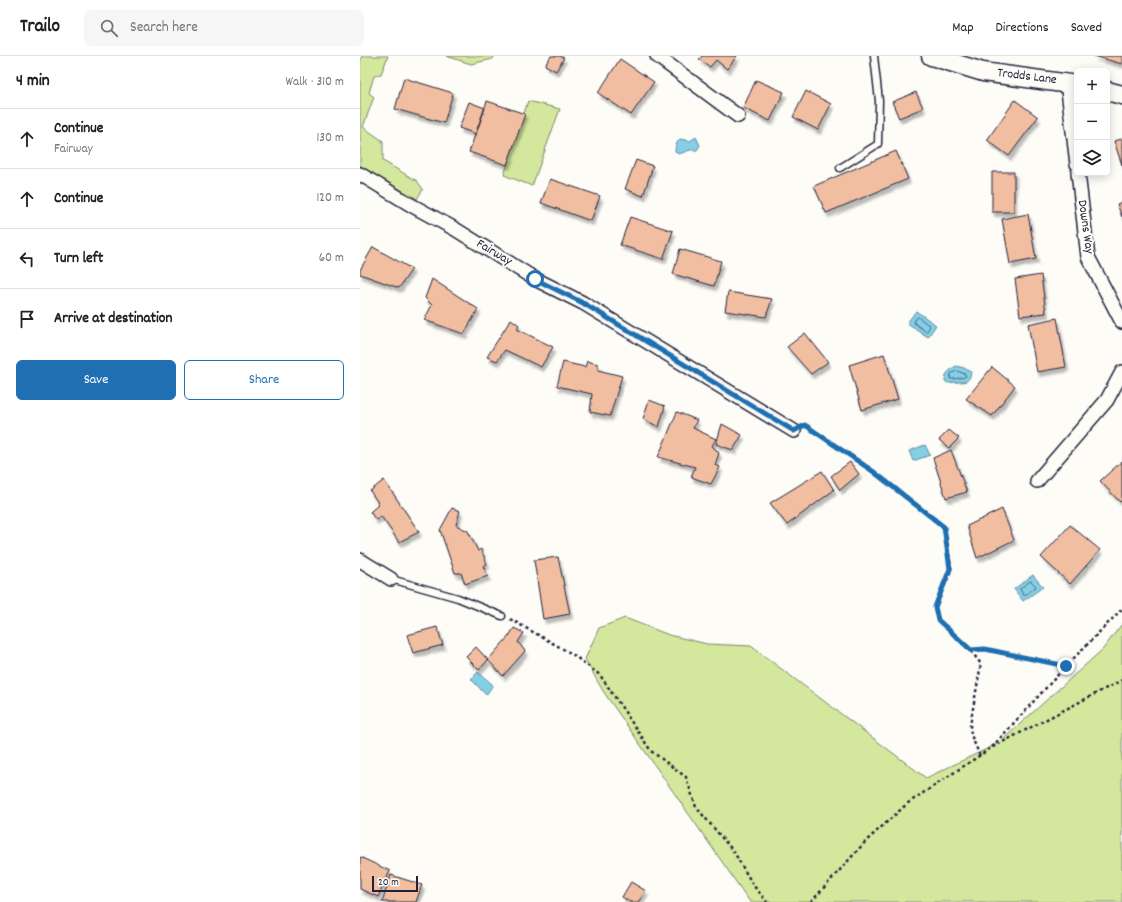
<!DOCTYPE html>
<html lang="en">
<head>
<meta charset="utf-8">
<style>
  body { margin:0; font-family:Dekko,sans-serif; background:#f6f6f6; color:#202124 }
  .controls { position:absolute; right:12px; top:12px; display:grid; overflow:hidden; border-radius:6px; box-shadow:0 2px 10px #0003 }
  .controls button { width:36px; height:36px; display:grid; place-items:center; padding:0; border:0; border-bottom:1px solid #e0e0e0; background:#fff; color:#202124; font:20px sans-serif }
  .scale { position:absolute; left:12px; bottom:10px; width:46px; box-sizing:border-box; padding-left:4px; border:2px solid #22223b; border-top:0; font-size:11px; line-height:14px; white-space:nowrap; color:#22223b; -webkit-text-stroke:3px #fdfcf7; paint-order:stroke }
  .stop { position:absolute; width:12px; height:12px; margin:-9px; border:3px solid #1f6fb2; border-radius:50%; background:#fff }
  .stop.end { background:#1f6fb2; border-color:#fff; box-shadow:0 1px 4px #0008 }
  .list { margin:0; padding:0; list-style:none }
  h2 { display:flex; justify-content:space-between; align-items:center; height:52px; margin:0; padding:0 16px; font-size:17px }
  h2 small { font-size:13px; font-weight:400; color:#757577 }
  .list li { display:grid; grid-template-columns:26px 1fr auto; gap:12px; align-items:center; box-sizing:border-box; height:60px; padding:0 16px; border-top:1px solid #e0e0e0 }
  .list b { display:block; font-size:15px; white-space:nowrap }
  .list p { margin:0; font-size:13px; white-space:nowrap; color:#757577 }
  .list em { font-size:13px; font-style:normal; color:#757577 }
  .actions { display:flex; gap:8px; padding:12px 16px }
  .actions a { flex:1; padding:9px 0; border:1px solid #1f6fb2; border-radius:6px; text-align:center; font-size:14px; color:#1f6fb2 }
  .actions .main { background:#1f6fb2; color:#fff }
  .icon { flex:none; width:22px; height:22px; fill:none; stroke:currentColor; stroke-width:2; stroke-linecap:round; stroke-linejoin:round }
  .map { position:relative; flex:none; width:762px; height:846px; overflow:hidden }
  header { display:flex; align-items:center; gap:24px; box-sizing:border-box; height:56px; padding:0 20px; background:#fff; border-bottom:1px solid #e0e0e0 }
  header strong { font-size:19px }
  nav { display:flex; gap:22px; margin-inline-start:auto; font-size:14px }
  .search { width:280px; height:36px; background:#f6f6f6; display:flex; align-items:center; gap:10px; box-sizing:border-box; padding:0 14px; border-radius:6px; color:#757577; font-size:15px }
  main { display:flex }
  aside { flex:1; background:#fff }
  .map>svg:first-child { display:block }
  .green { fill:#d3e89d; stroke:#7a856c }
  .water { fill:#85cfe6; stroke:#5d8aa2 }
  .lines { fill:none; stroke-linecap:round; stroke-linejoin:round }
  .shore { stroke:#4a677f; stroke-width:1 }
  .building { fill:#f1bea1; stroke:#22223b; filter:url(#shadow) }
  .lane-casing { stroke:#22223b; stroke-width:9 }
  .street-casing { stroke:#22223b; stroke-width:16 }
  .secondary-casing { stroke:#22223b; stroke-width:21 }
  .path { stroke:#22223b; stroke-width:2.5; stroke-dasharray:3 3; stroke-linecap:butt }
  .lane { stroke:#fdfcf7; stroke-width:6 }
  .street { stroke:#fdfcf7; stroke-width:13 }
  .secondary { stroke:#fdfcf7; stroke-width:18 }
  .route { stroke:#1f6fb2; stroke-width:5 }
  .labels { text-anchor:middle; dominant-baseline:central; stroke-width:4; stroke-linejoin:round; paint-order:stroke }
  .street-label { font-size:13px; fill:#22223b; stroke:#fdfcf7 }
</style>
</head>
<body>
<header>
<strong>Trailo</strong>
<div class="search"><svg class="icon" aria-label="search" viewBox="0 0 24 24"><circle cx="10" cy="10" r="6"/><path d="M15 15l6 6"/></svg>Search here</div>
<nav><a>Map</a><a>Directions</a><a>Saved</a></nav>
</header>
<main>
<aside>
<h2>4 min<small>Walk · 310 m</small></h2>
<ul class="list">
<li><svg class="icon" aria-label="ahead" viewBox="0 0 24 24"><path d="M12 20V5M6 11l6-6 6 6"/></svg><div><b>Continue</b><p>Fairway</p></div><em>130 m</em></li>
<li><svg class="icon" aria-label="ahead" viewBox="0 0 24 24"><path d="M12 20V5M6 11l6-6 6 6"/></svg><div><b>Continue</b></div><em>120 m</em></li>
<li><svg class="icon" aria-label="left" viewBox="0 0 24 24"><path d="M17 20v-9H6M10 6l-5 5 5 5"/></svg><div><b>Turn left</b></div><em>60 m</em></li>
<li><svg class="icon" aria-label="arrive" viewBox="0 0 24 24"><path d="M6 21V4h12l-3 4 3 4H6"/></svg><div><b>Arrive at destination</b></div></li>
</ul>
<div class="actions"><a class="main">Save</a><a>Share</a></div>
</aside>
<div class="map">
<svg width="762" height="846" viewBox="0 0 762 846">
  <defs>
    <filter id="shadow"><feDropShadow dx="2.5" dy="4.5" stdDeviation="1" flood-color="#0004"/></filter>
  </defs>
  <rect width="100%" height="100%" fill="#fdfcf7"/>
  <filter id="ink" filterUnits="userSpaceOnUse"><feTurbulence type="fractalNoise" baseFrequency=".025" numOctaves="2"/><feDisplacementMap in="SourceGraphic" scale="8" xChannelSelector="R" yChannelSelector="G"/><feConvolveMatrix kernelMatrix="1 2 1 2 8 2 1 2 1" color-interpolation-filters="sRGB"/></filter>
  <g filter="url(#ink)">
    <path class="green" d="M2,0H28L21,18L14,20L9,37L14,41L3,71L23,85V105L57,125L63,133L57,143L0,110V7Z
      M86,0H134L133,3L111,8Z
      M168,45L200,53L172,130L144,119Z
      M265,562L309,579L347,588L391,590L566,722L639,687L743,593L762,568V846H390L243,635L225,603L239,572Z"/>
    <path class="water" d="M336,81L340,89L337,94H330L319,98L315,96C315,91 316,87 320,83L330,85Z
      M556,255L576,269L568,281L547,267Z
      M596,310L604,312L611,316C610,325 606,326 599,326C595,326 592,327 588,327L585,325C585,317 590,314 596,310Z
      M565,389L570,399L553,405L549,395Z
      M673,519L683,531L663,545L654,533Z
      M118,616L133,629L126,639L111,623Z"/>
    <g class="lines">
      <path class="shore" d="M558,261L570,270L567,275H565L554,267V265Z
        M597,315L605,318L606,320C604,322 593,323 590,323L591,318Z
        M671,525L675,529L676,531L665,539H663L660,533Z"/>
    </g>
    <path class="building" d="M191,0H200L204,2L196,15L185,9Z
      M342,0H377L367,13L356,4L350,11L339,3Z
      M734,0H762V8Z
      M260,3L294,26L271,59L238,37Z
      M44,22L93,37L84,67L35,53Z
      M396,24L424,36L410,65L383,52Z
      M446,35L471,48L458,74L433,61Z
      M556,36L563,52L539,62L532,46Z
      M655,44L678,61L649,100L627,84Z
      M127,45L165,58L147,109L109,96Z
      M109,46L125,52L116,78L99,72Z
      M762,83V109L754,85Z
      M536,95L548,123L466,157L454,130Z
      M276,104L293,110L283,140L265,133Z
      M632,116H654V156H632Z
      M190,123L240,140L231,165L181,147Z
      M762,146V161L757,148Z
      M668,158L676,203L650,208L642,163Z
      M270,161L313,175L303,203L260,189Z
      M13,191L52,213L39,232L0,218V214Z
      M320,193L361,205L354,230L313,218Z
      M681,219L686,257L660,260L655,223Z
      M72,223L118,253L104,278L64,264L72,249L65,242Z
      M368,236L412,243L406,261L365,255Z
      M697,262L706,311L677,316L668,268Z
      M151,263L159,269L157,273L193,291L181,311L145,294L137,305L127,301Z
      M445,277L468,306L451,318L427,291Z
      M524,298L538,343L502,354L489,309Z
      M227,305L238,308V314L262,320L250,360L230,356L232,338L197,330L203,306L225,311Z
      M632,311L655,330L632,360L606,343Z
      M289,344L305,350L299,371L283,363Z
      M317,356L337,364L333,372L356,383L352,390L359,397L355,409L360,411L351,428L331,421L335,411L298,401Z
      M362,368L382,379L373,394L356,388Z
      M589,374L599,382L589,392L579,384Z
      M591,394L607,436L586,442L573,402Z
      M762,405V444L760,446L740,425Z
      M490,406L499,418L480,434L471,420Z
      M462,415L474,434L427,469L410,447Z
      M24,424L59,476L39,486L21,460L16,464L10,456L19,448L10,435Z
      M92,452L100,455L96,469L108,475L118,495L121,493L127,508L123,510L128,520L105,528L101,517H95L80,474Z
      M642,453L654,484L617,502L607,470Z
      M710,469L740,494L710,528L681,501Z
      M198,501L210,558L183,563L174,504Z
      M77,571L83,589L53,597L47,579Z
      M154,572L164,577L158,586L165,595L143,620L128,604L149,580Z
      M116,591L128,604L119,614L106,601Z
      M0,801L30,815L18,841L0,833Z
      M31,819L62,829L56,846H22Z
      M271,826L286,835L278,846H270L262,841Z"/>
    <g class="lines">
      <g class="lane-casing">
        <path id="lane" d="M480,112L518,88L519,45L514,0
          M31,523L98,542L142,560"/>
      </g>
      <g class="street-casing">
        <path id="street" d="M297,0L378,60
          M707,26L717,108
          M718,117L728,201L762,266
          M0,118L51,149L95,173L175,223L223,247L434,375
          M677,425L747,344L762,316
          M0,504L31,523"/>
      </g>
      <g class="secondary-casing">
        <path id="secondary" d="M571,0L623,16L717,29
          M747,35L762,39"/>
      </g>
      <path class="path" d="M447,370L514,416L584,471L591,513L575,551L578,564L611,595L625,593L706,610
        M150,563L212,598L240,619L291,695L326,721L336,751L374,796L393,829L407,846
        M611,595L621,608L610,669L611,679L620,700
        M632,691L706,610L762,553
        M451,846L506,785L548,747L631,692L762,624"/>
      <use href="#lane" class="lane"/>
      <use href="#street" class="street"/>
      <use href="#secondary" class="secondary"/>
    </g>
  </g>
  <g class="lines" filter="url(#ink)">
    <path class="route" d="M175,223L223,247L434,375L445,369L514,416L584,471L590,513L575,551L578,564L611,594L625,593L706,610"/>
  </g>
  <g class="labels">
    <g class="street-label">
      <text transform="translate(667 21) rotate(7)">Trodds Lane</text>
      <text transform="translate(725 171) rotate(82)">Downs Way</text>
      <text transform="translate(134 197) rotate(31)">Fairway</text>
    </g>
  </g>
</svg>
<div class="controls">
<button>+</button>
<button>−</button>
<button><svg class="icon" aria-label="layers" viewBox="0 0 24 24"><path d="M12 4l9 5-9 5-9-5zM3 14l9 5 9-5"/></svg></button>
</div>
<div class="scale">20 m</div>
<div class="stop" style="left:175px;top:223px"></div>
<div class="stop end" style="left:706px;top:610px"></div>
</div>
</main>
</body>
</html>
